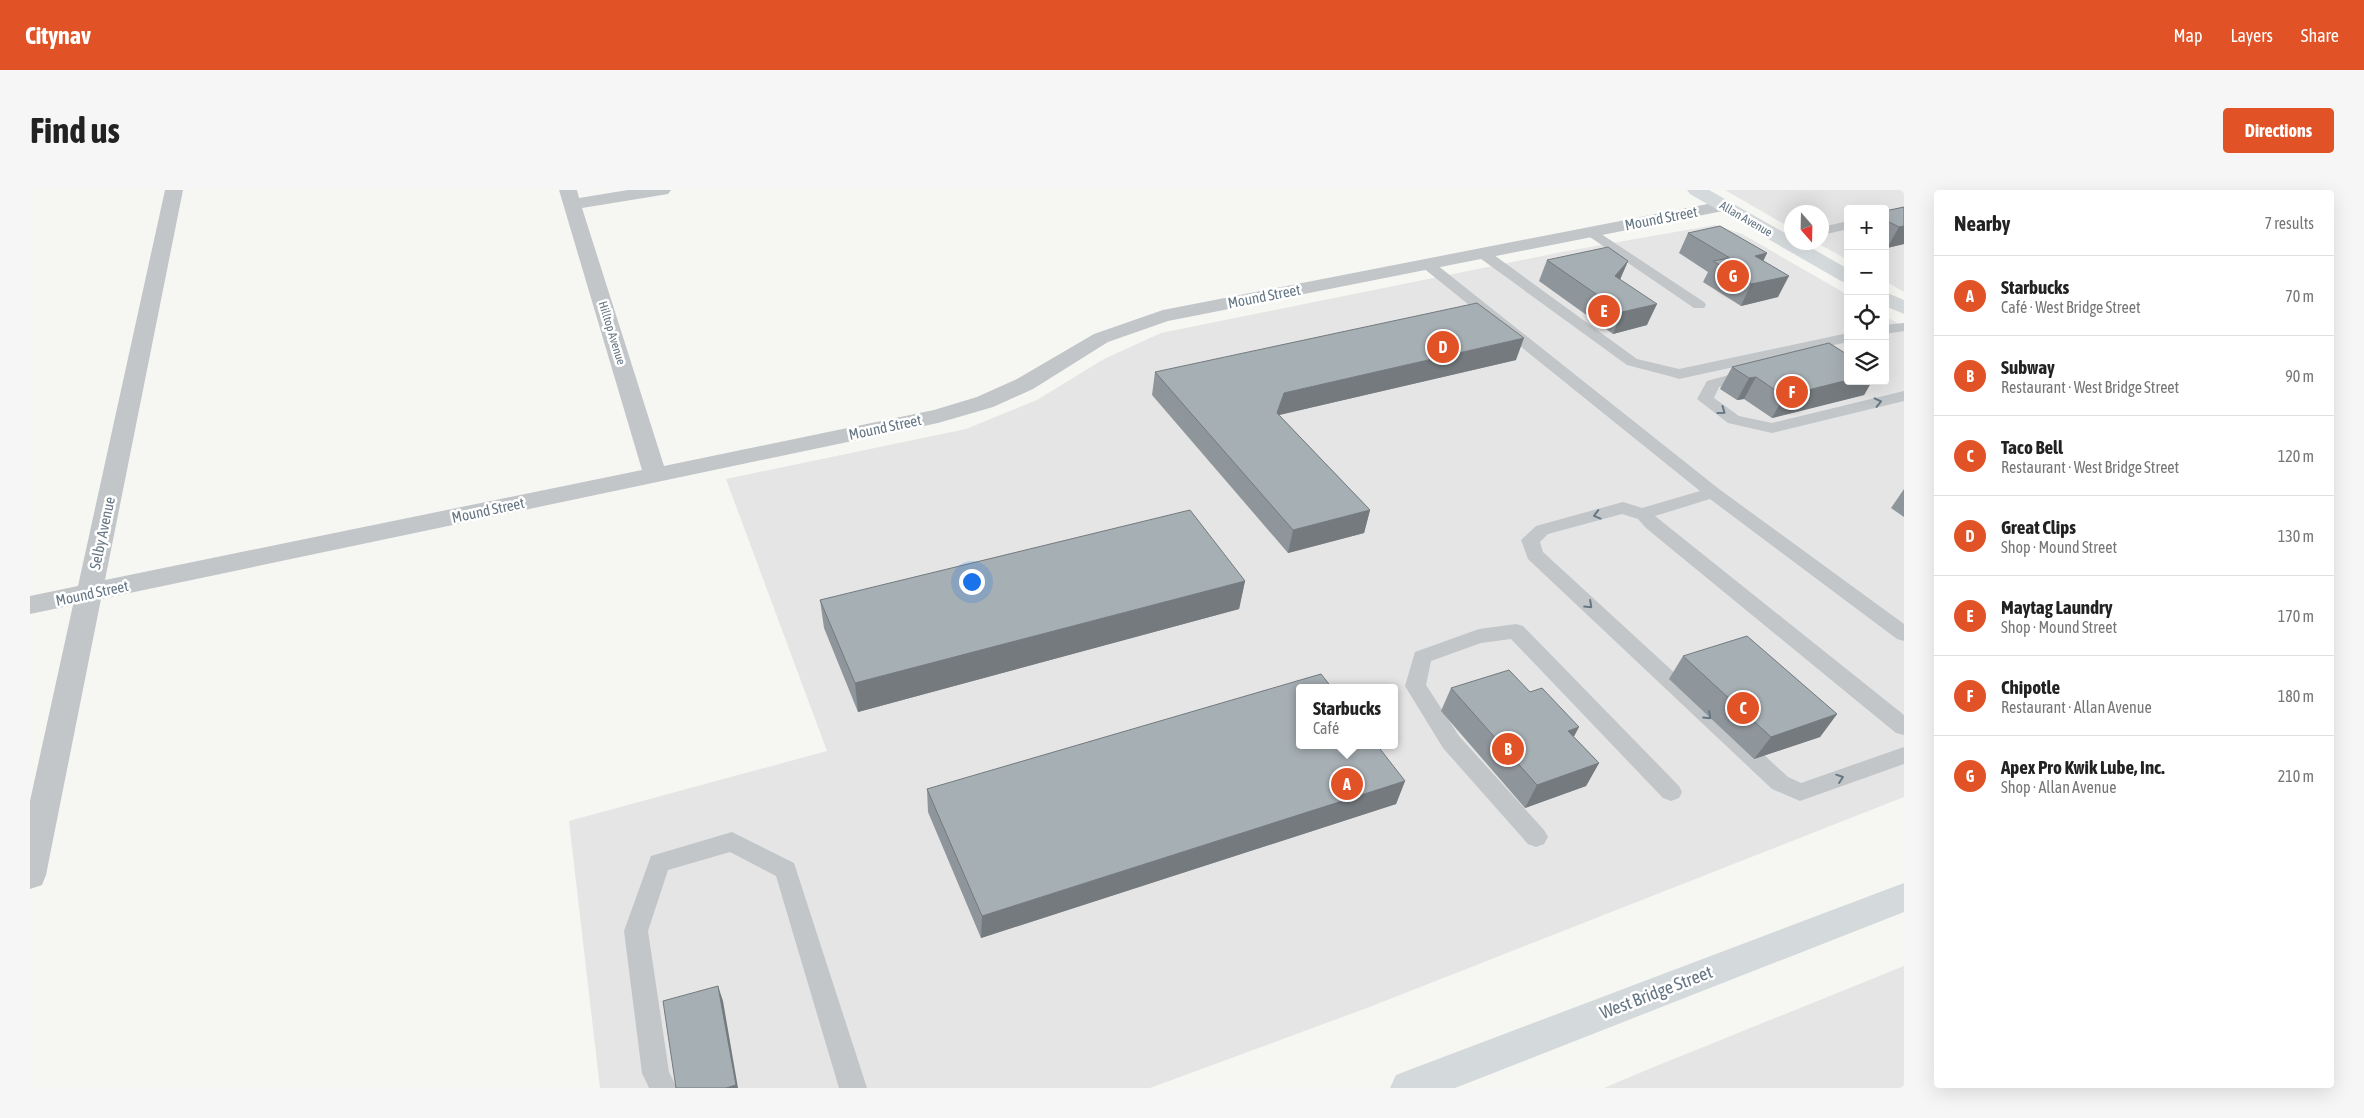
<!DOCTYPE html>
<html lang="en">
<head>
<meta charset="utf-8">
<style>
  body { margin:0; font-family:"Asap Condensed",sans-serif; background:#f6f6f6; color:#222 }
  .controls { position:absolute; right:15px; top:15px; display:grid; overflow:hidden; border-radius:5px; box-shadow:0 5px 20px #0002 }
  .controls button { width:45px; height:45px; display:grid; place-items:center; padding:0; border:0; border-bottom:1px solid #e0e0e0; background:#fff; color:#222; font:25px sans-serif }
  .compass { position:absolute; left:1754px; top:15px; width:45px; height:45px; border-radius:50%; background:#fff; box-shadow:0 5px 20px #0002; rotate:160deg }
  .you { position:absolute; left:941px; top:391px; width:18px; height:18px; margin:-12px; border:4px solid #fff; border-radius:50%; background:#1a73e8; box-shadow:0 0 0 8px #1a73e833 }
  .badge { display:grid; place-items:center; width:32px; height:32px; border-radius:50%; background:#e25227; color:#fff; font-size:16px; font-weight:700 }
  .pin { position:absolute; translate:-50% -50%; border:2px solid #fff; box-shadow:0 1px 5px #0006 }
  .popup { position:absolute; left:1266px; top:494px; width:102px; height:65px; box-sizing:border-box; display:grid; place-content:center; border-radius:5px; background:#fff; filter:drop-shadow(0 1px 4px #0005); font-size:16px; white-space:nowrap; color:#767676 }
  .popup b { font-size:19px; color:#222 }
  .popup::after { content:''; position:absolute; left:50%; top:100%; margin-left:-10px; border:10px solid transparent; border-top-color:#fff }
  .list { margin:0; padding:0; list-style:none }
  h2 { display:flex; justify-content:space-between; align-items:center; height:65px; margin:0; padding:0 20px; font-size:21px }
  h2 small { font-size:16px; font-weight:400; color:#767676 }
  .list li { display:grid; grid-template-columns:32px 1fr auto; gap:15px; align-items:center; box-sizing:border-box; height:80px; padding:0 20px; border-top:1px solid #e0e0e0 }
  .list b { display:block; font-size:19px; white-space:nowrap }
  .list p { margin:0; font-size:16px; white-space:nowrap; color:#767676 }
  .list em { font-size:16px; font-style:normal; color:#767676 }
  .icon { flex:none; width:28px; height:28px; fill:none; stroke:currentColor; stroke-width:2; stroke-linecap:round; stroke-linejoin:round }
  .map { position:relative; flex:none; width:1874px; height:898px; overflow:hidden; border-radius:5px }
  header { display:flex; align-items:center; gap:30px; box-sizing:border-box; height:70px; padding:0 25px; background:#e25227; color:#fff }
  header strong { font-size:24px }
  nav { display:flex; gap:28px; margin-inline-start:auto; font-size:18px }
  .intro { display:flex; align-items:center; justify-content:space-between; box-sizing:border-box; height:120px; padding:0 30px }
  h1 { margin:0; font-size:35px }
  .button { padding:12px 22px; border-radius:5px; background:#e25227; color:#fff; font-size:18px; font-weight:700 }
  main { display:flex; gap:30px; padding:0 30px }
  aside { flex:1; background:#fff; border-radius:5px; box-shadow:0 5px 20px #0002 }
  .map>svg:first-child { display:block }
  .built { fill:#e4e5e4; fill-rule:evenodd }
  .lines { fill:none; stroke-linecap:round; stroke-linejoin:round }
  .lane { fill:#c2c6c9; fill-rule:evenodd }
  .street { fill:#c2c6c9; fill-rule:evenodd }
  .secondary { fill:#d4d9dc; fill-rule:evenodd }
  .wall { fill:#8f969b }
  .shaded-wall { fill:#747a7e }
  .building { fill:#a6afb4; stroke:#747a7e }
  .oneway { stroke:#657684 }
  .labels { text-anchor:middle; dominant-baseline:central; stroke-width:5; stroke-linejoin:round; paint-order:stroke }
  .far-street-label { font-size:12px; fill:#657684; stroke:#fff }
  .street-label { font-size:15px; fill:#657684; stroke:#fff }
  .near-street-label { font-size:18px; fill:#657684; stroke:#fff }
</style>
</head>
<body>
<header>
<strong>Citynav</strong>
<nav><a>Map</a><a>Layers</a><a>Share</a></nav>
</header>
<div class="intro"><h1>Find us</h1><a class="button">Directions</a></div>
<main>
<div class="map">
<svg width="1874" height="898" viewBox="0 0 1874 898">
  <rect width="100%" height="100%" fill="#f6f6f3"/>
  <path class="built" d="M1695,0H1874V102L1855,91V19H1818V70L1787,53L1792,52V22H1762L1761,38Z
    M1685,35L1712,44L1818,105V191H1855V126L1874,137V607L1342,816L1120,898H570L539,631L797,561L696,289L936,239L1007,210L1074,169L1131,143L1532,62ZM1270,498H1364V555H1270Z
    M1874,776V898H1574L1619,879Z"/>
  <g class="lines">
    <path class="lane" d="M1818,31V39L1792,45V37Z
      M1562,38L1674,112L1676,115L1674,118H1664L1557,45L1555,42Z
      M1452,59L1457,60L1607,169L1649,179L1818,143V152L1649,189L1643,187L1597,175L1447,66L1445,63Z
      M1397,70L1402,71L1689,299L1874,434V451L1867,449L1680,309L1625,326L1874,525V545L1866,543L1616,338L1608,329L1592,324L1518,344L1510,352L1513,362L1758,587L1771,593L1874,557V574L1770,611L1742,599L1498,369L1491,350L1506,336L1593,312L1612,318L1670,301L1392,77L1390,74Z
      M1874,133V141L1855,144V135Z
      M1721,179L1727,181L1729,184L1727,187L1689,197L1684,208L1709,226L1742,233L1874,201V211L1742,243L1698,233L1667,209L1677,191Z
      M1486,434L1493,436L1649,596L1652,602L1649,608L1641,611L1633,608L1481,449L1451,453L1401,471L1396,495L1429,546L1514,640L1518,647L1514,654L1506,657L1498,654L1413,558L1375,496L1385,462L1449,439Z
      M702,642L764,673L837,898H809L746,686L700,662L638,680L618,741L639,882L647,898H619L612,883L594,741L621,666Z"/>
    <path class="street" d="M135,0H153L75,390L612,280L529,0H547L549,8L598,0H641L638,4L632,5L552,18L634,276L904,220L947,207L987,189L1064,144L1133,120L1693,11L1699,12L1702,16L1699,20L1693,21L1138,131L1078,152L1003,199L963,217L908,233L71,409L16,685L12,695L0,699V611L43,415L0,424V406L48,396Z"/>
    <path class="secondary" d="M1657,0H1679L1762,47V52H1771L1818,79V93L1811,91L1660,4Z
      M1855,102L1874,110V124L1855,116Z
      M1874,693V722L1425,898H1360L1366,885L1379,880Z"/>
  </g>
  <path class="wall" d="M1874,17V54L1857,58L1855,57V21Z
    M1658,43L1737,63L1733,71L1748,107L1711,116L1673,92L1678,82L1649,63Z
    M1517,70L1598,71L1590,89L1617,135L1583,144L1509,91Z
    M1486,170L1249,225L1340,320L1334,343L1258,363L1122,205L1125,182Z
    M1702,177L1818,191H1842L1834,205L1742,228L1714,209L1707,210L1690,199Z
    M1874,299V327L1861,318Z
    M1215,391L1209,419L828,522L794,438L790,410Z
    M1653,466L1807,524L1790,547L1724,569L1639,489Z
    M1421,498L1544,547L1569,573L1556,596L1495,618L1411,521Z
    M1375,591L1366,614L951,748L898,622L897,599Z"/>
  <path class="shaded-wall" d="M1874,36V54L1857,58L1869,37Z
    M1737,63L1727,84L1725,66Z
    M1598,71L1589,92L1585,86Z
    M1759,86L1748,107L1711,116L1721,94Z
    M1627,114L1617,135L1583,144L1592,122Z
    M1494,148L1486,170L1249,225L1247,223L1254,203Z
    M1726,187L1714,209L1707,210L1719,188Z
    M1818,190V191H1842L1834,205L1742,228L1754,206Z
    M1340,320L1334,343L1258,363L1263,340Z
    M1215,391L1209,419L828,522L825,493Z
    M1807,524L1790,547L1724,569L1741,547Z
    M1549,537L1537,560L1538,541Z
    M1569,573L1556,596L1495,618L1507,595Z
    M1375,591L1366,614L951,748L952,726Z
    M688,796L693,811L708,898H696Z"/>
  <path class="building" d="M1874,17V36L1869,37L1855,30V21Z
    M1690,36L1737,63L1725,66L1759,86L1721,94L1683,71L1700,68L1658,43Z
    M1578,57L1598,71L1585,86L1627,114L1592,122L1517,70Z
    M1447,113L1494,148L1254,203L1247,223L1340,320L1263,340L1125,182Z
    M1799,153L1818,165V190L1754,206L1726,187L1719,188L1702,177Z
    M1160,320L1215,391L825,493L790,410Z
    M1717,446L1807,524L1741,547L1653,466Z
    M1479,480L1500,502L1512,498L1549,537L1538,541L1569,573L1507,595L1421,498Z
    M1291,484L1302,498H1270V555H1347L1375,591L952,726L897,599Z
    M688,796L706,895L696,898H646L633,811Z"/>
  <defs><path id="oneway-chevron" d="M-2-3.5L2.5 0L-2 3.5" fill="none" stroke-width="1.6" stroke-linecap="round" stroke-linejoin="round" transform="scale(1.25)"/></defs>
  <g class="oneway">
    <use href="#oneway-chevron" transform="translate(1848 212) rotate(-13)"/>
    <use href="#oneway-chevron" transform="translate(1692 221) rotate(36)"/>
    <use href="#oneway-chevron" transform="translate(1567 325) rotate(165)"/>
    <use href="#oneway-chevron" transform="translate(1559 415) rotate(43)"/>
    <use href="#oneway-chevron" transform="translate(1678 526) rotate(43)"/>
    <use href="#oneway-chevron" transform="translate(1810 588) rotate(-19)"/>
  </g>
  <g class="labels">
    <g class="far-street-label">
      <text transform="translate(1716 29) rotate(30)">Allan Avenue</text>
      <text transform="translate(582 143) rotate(73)">Hilltop Avenue</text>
    </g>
    <g class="street-label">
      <text transform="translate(1631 28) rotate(-11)">Mound Street</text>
      <text transform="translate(1234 106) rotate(-11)">Mound Street</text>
      <text transform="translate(855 237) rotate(-12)">Mound Street</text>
      <text transform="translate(458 320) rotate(-12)">Mound Street</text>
      <text transform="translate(72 343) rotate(-78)">Selby Avenue</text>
      <text transform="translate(62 403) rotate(-12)">Mound Street</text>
    </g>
    <g class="near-street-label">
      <text transform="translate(1626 802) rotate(-21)">West Bridge Street</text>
    </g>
  </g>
</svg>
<div class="controls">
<button>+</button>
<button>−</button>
<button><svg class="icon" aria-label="locate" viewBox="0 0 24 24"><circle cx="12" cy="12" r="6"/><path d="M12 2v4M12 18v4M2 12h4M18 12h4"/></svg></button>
<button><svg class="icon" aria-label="layers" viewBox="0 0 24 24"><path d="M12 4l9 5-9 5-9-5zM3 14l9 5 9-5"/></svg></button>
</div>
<svg class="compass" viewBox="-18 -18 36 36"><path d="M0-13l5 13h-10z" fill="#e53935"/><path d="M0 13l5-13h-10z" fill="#767676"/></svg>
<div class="you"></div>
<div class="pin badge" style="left:1317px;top:594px">A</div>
<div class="popup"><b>Starbucks</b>Café</div>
<div class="pin badge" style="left:1478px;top:559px">B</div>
<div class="pin badge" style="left:1713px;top:518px">C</div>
<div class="pin badge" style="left:1413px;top:157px">D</div>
<div class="pin badge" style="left:1574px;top:121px">E</div>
<div class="pin badge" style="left:1762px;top:202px">F</div>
<div class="pin badge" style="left:1703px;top:86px">G</div>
</div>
<aside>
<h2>Nearby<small>7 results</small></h2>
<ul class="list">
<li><span class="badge">A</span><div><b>Starbucks</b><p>Café · West Bridge Street</p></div><em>70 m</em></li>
<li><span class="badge">B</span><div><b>Subway</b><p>Restaurant · West Bridge Street</p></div><em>90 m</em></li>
<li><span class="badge">C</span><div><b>Taco Bell</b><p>Restaurant · West Bridge Street</p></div><em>120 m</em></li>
<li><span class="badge">D</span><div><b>Great Clips</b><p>Shop · Mound Street</p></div><em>130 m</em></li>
<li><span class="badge">E</span><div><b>Maytag Laundry</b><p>Shop · Mound Street</p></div><em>170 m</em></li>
<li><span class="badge">F</span><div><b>Chipotle</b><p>Restaurant · Allan Avenue</p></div><em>180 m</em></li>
<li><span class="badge">G</span><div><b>Apex Pro Kwik Lube, Inc.</b><p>Shop · Allan Avenue</p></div><em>210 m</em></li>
</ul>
</aside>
</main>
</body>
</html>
